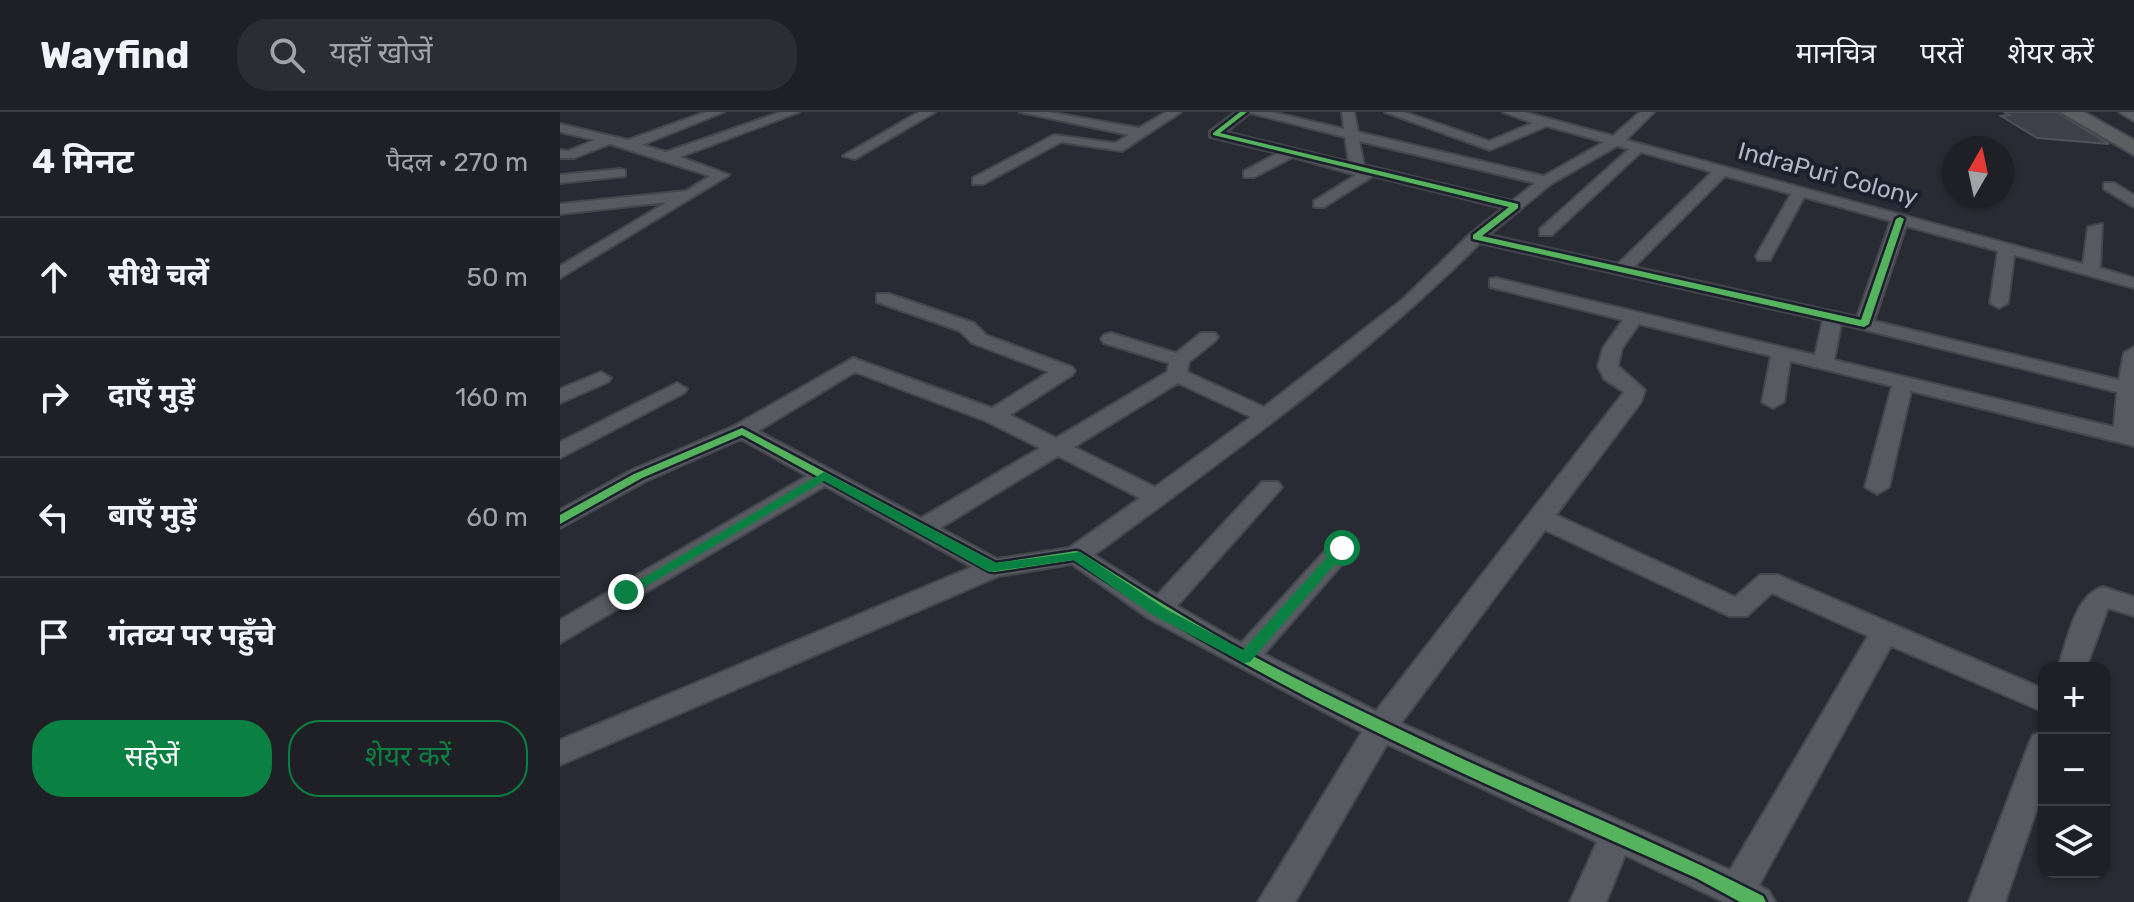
<!DOCTYPE html>
<html lang="hi">
<head>
<meta charset="utf-8">
<style>
  body { margin:0; font-family:Rubik,"Noto Sans Devanagari",sans-serif; background:#2b2d32; color:#f1f3f6 }
  .controls { position:absolute; right:24px; bottom:24px; display:grid; overflow:hidden; border-radius:16px; box-shadow:0 2px 6px #0004 }
  .controls button { width:72px; height:72px; display:grid; place-items:center; padding:0; border:0; border-bottom:2px solid #3c3e43; background:#1e2026; color:#f1f3f6; font:40px sans-serif }
  .compass { position:absolute; left:1382px; top:24px; width:72px; height:72px; border-radius:50%; background:#1e2026; box-shadow:0 2px 6px #0004; rotate:9deg }
  .stop { position:absolute; width:24px; height:24px; margin:-18px; border:6px solid #0b8043; border-radius:50%; background:#fff }
  .stop.end { background:#0b8043; border-color:#fff; box-shadow:0 2px 8px #0008 }
  .list { margin:0; padding:0; list-style:none }
  h2 { display:flex; justify-content:space-between; align-items:center; height:104px; margin:0; padding:0 32px; font-size:34px }
  h2 small { font-size:26px; font-weight:400; color:#a1a3a7 }
  .list li { display:grid; grid-template-columns:52px 1fr auto; gap:24px; align-items:center; box-sizing:border-box; height:120px; padding:0 32px; border-top:2px solid #3c3e43 }
  .list b { display:block; font-size:30px; white-space:nowrap }
  .list em { font-size:26px; font-style:normal; color:#a1a3a7 }
  .actions { display:flex; gap:16px; padding:24px 32px }
  .actions a { flex:1; padding:18px 0; border:2px solid #0b8043; border-radius:32px; text-align:center; font-size:28px; color:#0b8043 }
  .actions .main { background:#0b8043; color:#fff }
  .icon { flex:none; width:44px; height:44px; fill:none; stroke:currentColor; stroke-width:2; stroke-linecap:round; stroke-linejoin:round }
  .map { position:relative; flex:none; width:1574px; height:790px; overflow:hidden }
  header { display:flex; align-items:center; gap:48px; box-sizing:border-box; height:112px; padding:0 40px; background:#1e2026; border-bottom:2px solid #3c3e43 }
  header strong { font-size:38px }
  nav { display:flex; gap:44px; margin-inline-start:auto; font-size:28px }
  .search { width:560px; height:72px; background:#2b2d32; display:flex; align-items:center; gap:20px; box-sizing:border-box; padding:0 28px; border-radius:32px; color:#a1a3a7; font-size:30px }
  main { display:flex }
  aside { flex:1; background:#1e2026 }
  .map>svg:first-child { display:block }
  .building { fill:#3d4048; stroke:#50525b; stroke-width:2 }
  .lines { fill:none; stroke-linecap:round; stroke-linejoin:round }
  .minor-casing { stroke:#44464c; stroke-width:4 }
  .highway-casing { stroke:#45474f; stroke-width:4 }
  .minor { fill:#575a61; fill-rule:evenodd }
  .highway { fill:#5c5e62; fill-rule:evenodd }
  .cycleway-casing { stroke:#1c202d; stroke-width:5 }
  .cycleway { fill:#56b35d; fill-rule:evenodd }
  .route { fill:#0b8043 }
  .labels { text-anchor:middle; dominant-baseline:central; stroke-width:8; stroke-linejoin:round; paint-order:stroke }
  .far-street-label { font-size:24px; fill:#b1b5c4; stroke:#1c202d }
</style>
</head>
<body>
<header>
<strong>Wayfind</strong>
<div class="search"><svg class="icon" aria-label="search" viewBox="0 0 24 24"><circle cx="10" cy="10" r="6"/><path d="M15 15l6 6"/></svg>यहाँ खोजें</div>
<nav><a>मानचित्र</a><a>परतें</a><a>शेयर करें</a></nav>
</header>
<main>
<aside>
<h2>4 मिनट<small>पैदल · 270 m</small></h2>
<ul class="list">
<li><svg class="icon" aria-label="ahead" viewBox="0 0 24 24"><path d="M12 20V5M6 11l6-6 6 6"/></svg><div><b>सीधे चलें</b></div><em>50 m</em></li>
<li><svg class="icon" aria-label="right" viewBox="0 0 24 24"><path d="M7 20v-9h11M14 6l5 5-5 5"/></svg><div><b>दाएँ मुड़ें</b></div><em>160 m</em></li>
<li><svg class="icon" aria-label="left" viewBox="0 0 24 24"><path d="M17 20v-9H6M10 6l-5 5 5 5"/></svg><div><b>बाएँ मुड़ें</b></div><em>60 m</em></li>
<li><svg class="icon" aria-label="arrive" viewBox="0 0 24 24"><path d="M6 21V4h12l-3 4 3 4H6"/></svg><div><b>गंतव्य पर पहुँचे</b></div></li>
</ul>
<div class="actions"><a class="main">सहेजें</a><a>शेयर करें</a></div>
</aside>
<div class="map">
<svg width="1574" height="790" viewBox="0 0 1574 790">
  <rect width="100%" height="100%" fill="#282b33"/>
  <path class="building" d="M1444,0H1497L1549,32L1477,26L1441,4L1449,3Z"/>
  <g class="lines">
    <g class="minor-casing">
      <path id="minor" d="M146,0H164L82,33L106,40L221,0H239L120,45L169,63L0,166V154L107,90L0,102V92L126,79L150,64L50,32L14,46H0V38L8,39L35,28L0,20V12L68,28Z
        M359,0H375L295,47L283,44Z
        M460,0H488L579,16L606,0H621L562,39L501,30L423,72H413V66L494,23L555,31L569,23Z
        M676,0H712L784,17L782,0H794L798,20L984,64L1044,30L987,14L930,38L825,0H844L929,29L973,11L943,0H964L1053,24L1080,0H1094L1066,28L1523,152L1528,115L1542,112L1540,156L1574,166V176L1454,143L1448,191L1439,196L1430,191L1438,139L1346,114L1314,209L1559,268L1564,241L1574,235V334L1351,279L1329,375L1317,382L1305,375L1332,274L1230,249L1224,290L1213,296L1202,290L1211,244L1079,212L1062,236L1058,254L1085,278L1081,290L996,403L1175,485L1200,463H1218L1484,577V600L1331,534L1199,773L1209,779L1215,790H1164L1065,743L1046,790H1010L1037,730L827,632L735,790H698L802,620L588,506L512,452L439,464L0,653V628L412,455L265,374L0,531V508L247,364L181,327L86,369L0,416V398L70,359L174,314L293,246L432,296L489,260L412,231L400,219L317,190V182H329L414,211L426,223L512,255L515,259L512,263L450,303L496,326L607,260L609,251L544,231L541,227L544,223L551,221L616,241L641,221H655L658,225L655,229L629,250L627,260L704,295L844,186L910,122L943,96L813,64L764,95H754V89L796,63L733,45L694,65H684V59L718,41L650,25V19ZM690,1L785,25L789,50L666,20ZM799,29L975,71L952,89L804,53ZM1057,34L1069,37L980,117V123H992L1081,40L1152,60L1058,152L929,123L991,72ZM1165,64L1231,82L1196,144L1198,148H1210L1244,85L1331,109L1297,205L1074,155ZM920,131L1263,208L1255,243L936,166L930,167V175L1063,208L1043,236L1038,254L1044,267L1064,280L816,599L704,542L791,442L795,436L791,430H773L681,531L617,494L718,380L722,375L718,370H702L597,483L534,443C667,345 803,248 920,131ZM1281,212L1557,280L1554,315L1274,248ZM295,260L426,309L480,336L361,406L198,319ZM618,271L691,305L595,375L514,335ZM498,344L580,386L509,436L437,447L380,416ZM985,418L1169,504H1187L1212,481L1308,524L1170,758L841,611Z
        M60,57L65,58V64L0,71V63Z
        M1544,71H1554L1574,83V95L1544,77Z
        M41,260L51,266L48,270L0,291V277Z
        M117,271L127,277L124,281L0,346V330Z
        M1543,475L1574,485V504L1548,496L1526,556H1498C1507,531 1514,483 1543,475Z
        M1484,620V676L1445,790H1409L1469,632L1473,623Z"/>
    </g>
    <g class="highway-casing">
      <path id="highway" d="M1500,0H1524L1574,28V43Z
        M1559,0H1574V9Z"/>
    </g>
    <use href="#minor" class="minor"/>
    <use href="#highway" class="highway"/>
    <g class="cycleway-casing">
      <path id="cycleway" d="M680,0H687L660,21L958,92V96L922,124L1301,208L1336,107L1340,105L1344,107L1309,212L1304,215L913,127V123L949,95L653,23V21Z
        M182,316L436,451L516,439L520,440C570,472 620,503 671,532C747,574 826,611 905,648C1004,693 1106,734 1203,784L1206,790H1180L1136,766C975,694 812,625 659,537C609,509 562,479 514,448L434,460L429,459L182,323L82,366L0,412V403L74,362Z"/>
    </g>
    <use href="#cycleway" class="cycleway"/>
  </g>
  <path class="route" d="M264,360L436,451L520,440L604,496L683,538L778,433L789,436L690,550L684,551L593,503L513,448L429,460L264,369L71,483L59,480Z"/>
  <g class="labels">
    <g class="far-street-label">
      <text transform="translate(1268 62) rotate(15)">IndraPuri Colony</text>
    </g>
  </g>
</svg>
<div class="controls">
<button>+</button>
<button>−</button>
<button><svg class="icon" aria-label="layers" viewBox="0 0 24 24"><path d="M12 4l9 5-9 5-9-5zM3 14l9 5 9-5"/></svg></button>
</div>
<svg class="compass" viewBox="-18 -18 36 36"><path d="M0-13l5 13h-10z" fill="#e53935"/><path d="M0 13l5-13h-10z" fill="#a1a3a7"/></svg>
<div class="stop" style="left:782px;top:436px"></div>
<div class="stop end" style="left:66px;top:480px"></div>
</div>
</main>
</body>
</html>
